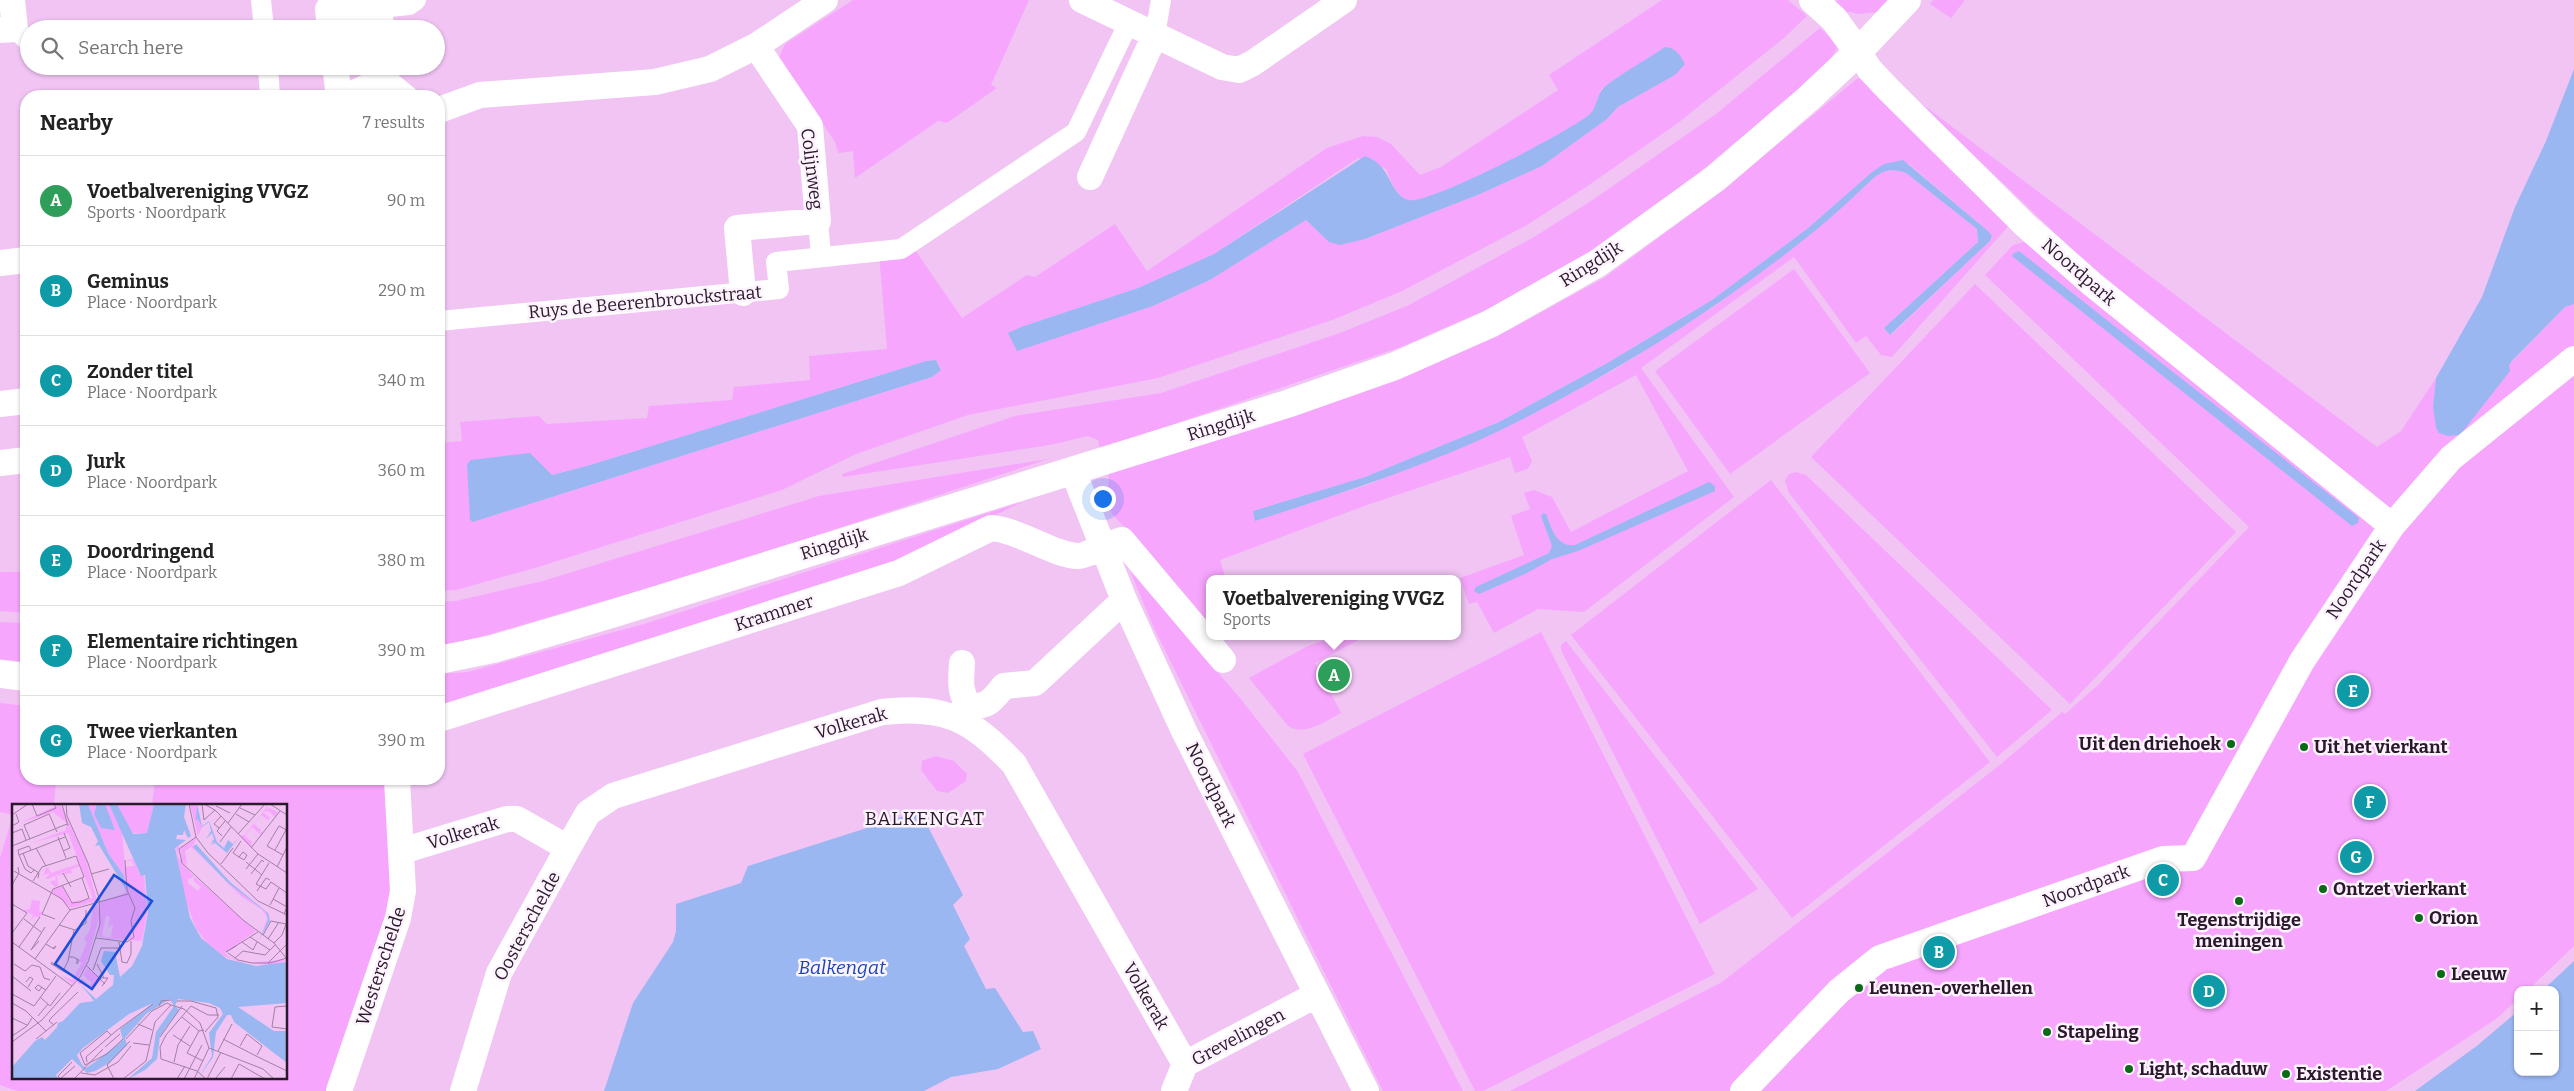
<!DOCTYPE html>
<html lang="en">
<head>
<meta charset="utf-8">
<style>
  body { margin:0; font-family:Bitter,serif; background:#f6f6f6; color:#222 }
  .controls { position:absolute; right:15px; bottom:15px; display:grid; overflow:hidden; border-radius:10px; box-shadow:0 1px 4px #0004 }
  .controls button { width:45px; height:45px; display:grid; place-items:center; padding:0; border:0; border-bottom:1px solid #e0e0e0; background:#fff; color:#222; font:25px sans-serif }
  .you { position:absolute; left:1102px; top:498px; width:18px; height:18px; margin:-12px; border:4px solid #fff; border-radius:50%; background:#1a73e8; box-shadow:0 0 0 8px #1a73e833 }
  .badge { display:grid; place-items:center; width:32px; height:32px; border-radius:50%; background:#096a16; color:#fff; font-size:16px; font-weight:700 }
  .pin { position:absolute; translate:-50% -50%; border:2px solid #fff; box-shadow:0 1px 5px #0006 }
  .popup { position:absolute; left:1206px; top:575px; width:255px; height:65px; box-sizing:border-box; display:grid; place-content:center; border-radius:10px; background:#fff; filter:drop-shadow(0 1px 4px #0005); font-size:16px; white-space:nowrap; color:#767676 }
  .popup b { font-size:19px; color:#222 }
  .popup::after { content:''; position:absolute; left:50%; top:100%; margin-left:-10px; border:10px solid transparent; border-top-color:#fff }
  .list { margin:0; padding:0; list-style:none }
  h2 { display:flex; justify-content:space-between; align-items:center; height:65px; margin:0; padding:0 20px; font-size:21px }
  h2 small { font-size:16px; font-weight:400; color:#767676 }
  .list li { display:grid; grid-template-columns:32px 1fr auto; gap:15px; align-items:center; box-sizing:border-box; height:90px; padding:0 20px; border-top:1px solid #e0e0e0 }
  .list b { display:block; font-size:19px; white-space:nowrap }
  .list p { margin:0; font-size:16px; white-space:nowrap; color:#767676 }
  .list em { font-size:16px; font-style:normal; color:#767676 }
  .icon { flex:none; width:28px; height:28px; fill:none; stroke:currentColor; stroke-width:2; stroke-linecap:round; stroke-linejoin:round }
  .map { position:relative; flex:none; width:2574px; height:1091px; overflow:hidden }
  .search { position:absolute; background:#fff; box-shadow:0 1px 4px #0004; left:20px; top:20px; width:425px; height:55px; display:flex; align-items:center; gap:12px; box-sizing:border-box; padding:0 18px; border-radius:28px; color:#767676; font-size:19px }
  .panel { position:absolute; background:#fff; box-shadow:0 1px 4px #0004; left:20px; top:90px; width:425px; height:695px; border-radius:20px }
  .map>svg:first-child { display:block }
  .green { fill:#f7a6fe; fill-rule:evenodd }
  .water { fill:#9ab7f2 }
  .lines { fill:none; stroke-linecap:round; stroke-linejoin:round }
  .pedestrian { stroke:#fff; stroke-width:20 }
  .minor { stroke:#fff; stroke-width:26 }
  .tertiary { stroke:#fff; stroke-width:28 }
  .secondary { stroke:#fff; stroke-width:28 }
  .poi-dot { fill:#096a16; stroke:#fcf3fd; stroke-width:2 }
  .labels { text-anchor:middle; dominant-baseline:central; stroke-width:5; stroke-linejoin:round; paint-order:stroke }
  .street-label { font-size:18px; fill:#29192b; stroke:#fcf3fd }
  .poi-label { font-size:18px; font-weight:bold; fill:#29192b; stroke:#fcf3fd; text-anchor:start }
  .neighbourhood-label { font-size:19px; letter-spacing:1px; fill:#29192b; stroke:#fcf3fd }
  .water-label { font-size:19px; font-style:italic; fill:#1a46b4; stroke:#fcf3fd }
  .inset-river { fill:none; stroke:#9ab7f2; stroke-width:2.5 }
  .inset-road { fill:none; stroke:#a180a4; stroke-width:1 }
  .view { fill:#1d4ed8; fill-opacity:0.15; stroke:#1d4ed8; stroke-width:2.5 }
  .inset-edge { fill:none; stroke:#29192b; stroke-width:2.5 }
</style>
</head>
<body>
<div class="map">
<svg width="2574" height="1091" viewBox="0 0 2574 1091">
  <rect width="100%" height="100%" fill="#f1c4f4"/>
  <path class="green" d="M853,0H1029L991,85L997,88L947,123L938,121L855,178L853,151L838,153L835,142L779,57L785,44Z
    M1662,0H1788L1807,16L1784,38L1678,123L1586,187L1527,225L1402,291L1335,319L1158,378L968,415L856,454L782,490L538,567L456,590L439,591V443L462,441L460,422L539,416L547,424L647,418L649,406L732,400L734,387L810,380L809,356L887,349L879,254L915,250L962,318L1027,275L1035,277L1115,224L1147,271L1327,148L1363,136L1377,137L1391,144L1420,175L1441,167L1558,90L1549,75ZM1675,75L1618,107L1607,119L1542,166L1480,194L1365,239L1329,242L1306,220L1210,280L1153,306L1017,350L1009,333L1021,327L1138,288L1214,254L1358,158L1386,169C1391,181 1398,202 1414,201C1435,200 1578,129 1591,113C1596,107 1599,96 1602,88ZM936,360L941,369L932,377L473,522L470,520L546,471L551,475L590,465L926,361Z
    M1838,0H1888L1878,12L1859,14L1844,11L1836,2Z
    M1933,0H1965L1951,18L1930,4Z
    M1820,28L1835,42L1837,48L1825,68L1696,175L1589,254L1497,305L1401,347L1100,449L1098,440L1088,436L1050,445L843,477L842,474L1015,416L1161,393L1340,333L1409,305L1534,237L1594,199L1716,114Z
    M1858,78L1866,80L2013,221L1892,357L1881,355L1866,336L1856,343L1794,257L1641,368L1734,497L1584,612L1538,609L1494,633L1477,602L1469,604L1460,578L1524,555L1511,516L1530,509L1524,493L1534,490L1552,497L1571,532L1688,471L1636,375L1522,437L1532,461L1528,469L1515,473L1510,457L1367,505L1220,560L1226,579H1210V630L1125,527C1118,521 1106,510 1107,498C1107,487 1110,484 1108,470L1411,374L1509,330L1604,278L1714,197ZM1909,164L1988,231L1992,236L1990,241L1891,335L1884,328L1978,242L1977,229L1906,173C1894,169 1887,169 1876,176L1812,233L1716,305L1614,370L1502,429L1367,485L1255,520L1253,511L1365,477L1499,422L1609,362L1712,300L1808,228L1872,172Z
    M1914,98L2377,447L2401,431L2436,378L2433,406L2509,365L2565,307L2574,304V946L2528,990H2518V999L2496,1019L2386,1091H1510L1722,982L2001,764L2062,712L2065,714L2098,685L2249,527L1985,275L2013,245L2024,242L2099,275Z
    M1794,269L1870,373L1730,474L1655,371Z
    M1975,284L2236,532L2070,704L1811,457Z
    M1048,459L730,564L477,638L439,647V602L456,601L543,581L819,496Z
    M1796,472L1806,475L2052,710L1997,757L1789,493L1785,481L1789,474Z
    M1771,480L1990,762L1792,918L1571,635Z
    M1022,502L883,571L439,712V674L468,672L644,624Z
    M1130,571L1240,698L1298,772L1463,1091H1383L1154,628Z
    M0,572H26V613L0,611Z
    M0,622L26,623V662L0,659Z
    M1541,632L1715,974L1483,1091H1475L1303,754Z
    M1335,636H1366L1315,663L1341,713C1325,721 1305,737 1288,726L1249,678L1306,647Z
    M1566,641L1758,889L1700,924L1561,650V645Z
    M0,703L26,706V779H56L54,805H14V1077H286V805H152L155,779H387L394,899L328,1091H17L0,1085V858L13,815L0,812Z
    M936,756L954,761L967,774L966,781L948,793L937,791L921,770L922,761Z"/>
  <path class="water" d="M1665,47C1675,47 1681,56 1685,64L1675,75L1618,107L1607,119L1542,166L1480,194L1365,239L1340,245L1329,242L1306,220L1210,280L1153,306L1017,351L1008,333L1021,327L1138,288L1214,254L1365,156C1392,165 1388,193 1408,200C1427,206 1572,130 1590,114C1596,108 1597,97 1602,90C1607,82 1654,55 1665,47Z
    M2574,69V304L2565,307L2513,360L2509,365L2510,371L2460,435L2448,436L2439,433L2436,428L2433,406L2436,378L2482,297L2515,207L2546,141Z
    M1903,160L1988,231L1992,236L1990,241L1890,335L1884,328L1978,242L1977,229L1906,173C1894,169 1887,169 1876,176C1855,195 1834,216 1811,234C1717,310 1612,375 1503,429C1424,467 1339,494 1255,521L1253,511L1365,477L1499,422L1609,362L1712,300L1808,228L1872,172L1884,164Z
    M2019,251L2359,518L2358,523L2352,526L2012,256L2014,253Z
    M936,360L941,370L932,377L473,522L470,520L467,464L471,460L530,453L552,475L590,465L926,361Z
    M1709,482L1715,486V491L1578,551L1552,559L1527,573L1479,594L1474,591L1476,587L1549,553L1552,546L1541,516L1543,513L1546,514C1552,529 1556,547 1575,545Z
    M920,811L963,895L953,905L970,939L964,946L986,989L995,988L1023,1032L1033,1031L1041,1049L998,1069L951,1077L924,1091H604L633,1003L673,942L676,931V904L741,883L748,866Z
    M2574,961V1091H2415L2478,1045L2518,1011V1072H2555V990H2543Z"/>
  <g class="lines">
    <path class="pedestrian" d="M261,0L264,29
      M379,8L409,5L416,0
      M15,29L29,42
      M1155,35L1161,0
      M268,66L270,96
      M386,78L408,96
      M818,221L821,256
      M439,321L779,289L776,262L901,249L1076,132L1129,22"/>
    <path class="minor" d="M1082,0L1222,67L1239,70L1253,63L1344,0
      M330,29L328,9L379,5L381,29
      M0,30L15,29L12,0
      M1858,52L1870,70L1889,90L2024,224L2092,284L2392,526
      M335,66L339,96
      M348,96L386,78L384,66
      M439,110L480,95L655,82L710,69L756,46L825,0
      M1090,177L1155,35
      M0,263L26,260
      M743,293L737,228L818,221L810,126L756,46
      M0,404L26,401
      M0,463L26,460
      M1073,471L1124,600L1184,731L1366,1091
      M962,663C961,680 959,692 969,706C989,707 992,700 1004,686L1035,683L1124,600
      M439,719L899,573L991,528C1022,531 1052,555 1079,556C1085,556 1113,542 1122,540L1223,660
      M402,851L507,819H517L568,848L588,813L613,796L882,712C945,705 970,718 1014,764L1185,1064
      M339,1091L398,918L403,891L397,779
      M463,1091L499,973L568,848
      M1174,1091L1185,1064L1316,995
      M1743,1091L1839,991L1880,958L2163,859L2193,858L2302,661L2392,526L2451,458L2574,359"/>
    <path class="tertiary" d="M1813,0L1834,19L1858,52"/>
    <path class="secondary" d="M439,660L493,649L618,612L1287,404L1395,366L1490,324L1598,263L1716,178L1808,99L1858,52L1907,0
      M0,674L26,677"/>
  </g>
  <g class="poi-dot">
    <circle cx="2231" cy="744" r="5"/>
    <circle cx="2304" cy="747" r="5"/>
    <circle cx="2323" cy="889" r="5"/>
    <circle cx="2239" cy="901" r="5"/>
    <circle cx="2419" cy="918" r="5"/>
    <circle cx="2441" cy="974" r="5"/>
    <circle cx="1859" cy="988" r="5"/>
    <circle cx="2047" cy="1032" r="5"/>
    <circle cx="2129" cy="1069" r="5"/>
    <circle cx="2286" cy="1074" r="5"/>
  </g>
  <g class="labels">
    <g class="street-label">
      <text transform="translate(812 169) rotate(83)">Colijnweg</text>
      <text transform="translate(1591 264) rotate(-32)">Ringdijk</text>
      <text transform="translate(2079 272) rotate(41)">Noordpark</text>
      <text transform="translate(645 302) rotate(-5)">Ruys de Beerenbrouckstraat</text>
      <text transform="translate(1221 425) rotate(-17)">Ringdijk</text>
      <text transform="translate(834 544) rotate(-17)">Ringdijk</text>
      <text transform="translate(2356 579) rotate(-56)">Noordpark</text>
      <text transform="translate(774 613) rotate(-18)">Krammer</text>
      <text transform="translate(851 723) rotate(-16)">Volkerak</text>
      <text transform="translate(1211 785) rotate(64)">Noordpark</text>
      <text transform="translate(463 833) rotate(-17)">Volkerak</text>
      <text transform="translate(2086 886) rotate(-20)">Noordpark</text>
      <text transform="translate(527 926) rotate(-62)">Oosterschelde</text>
      <text transform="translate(381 966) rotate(-72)">Westerschelde</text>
      <text transform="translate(1146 996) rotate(60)">Volkerak</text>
      <text transform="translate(1238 1037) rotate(-28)">Grevelingen</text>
    </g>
    <g class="poi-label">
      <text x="2221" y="744" text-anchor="end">Uit den driehoek</text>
      <text x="2314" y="747">Uit het vierkant</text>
      <text x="2333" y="889">Ontzet vierkant</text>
      <text x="2429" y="918">Orion</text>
      <text x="2239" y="920" text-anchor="middle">Tegenstrijdige<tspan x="2239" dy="21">meningen</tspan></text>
      <text x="2451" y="974">Leeuw</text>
      <text x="1869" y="988">Leunen-overhellen</text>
      <text x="2057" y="1032">Stapeling</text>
      <text x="2139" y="1069">Light, schaduw</text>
      <text x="2296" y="1074">Existentie</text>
    </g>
    <g class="neighbourhood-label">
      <text x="925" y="818">BALKENGAT</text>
    </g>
    <g class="water-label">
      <text x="842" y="967">Balkengat</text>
    </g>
  </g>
  <g transform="translate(12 804)">
    <rect width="275" height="275" fill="#f1c4f4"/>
    <path d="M48,0L74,55L85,97L59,104L40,88L42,85L50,82L58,98L81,94L56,29L20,39L54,26V22L58,24L55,19L41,8L8,19ZM76,0H85L84,7L94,23L103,25L95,9L93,0H97L110,28L113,63L122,62L120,57H113L121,55L128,71L132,72L135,109L130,137L88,134L99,133L101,120L96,123L98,113L94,112L90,131L93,133H86L88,98L113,89V77L96,49ZM105,0H142L135,29H119ZM178,0H184L190,23L186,32ZM257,0L254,6L257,4L266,8L263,13L256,7L251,8L258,14L256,16L249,11L242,20L249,26L248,29L252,27L249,31L240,23L233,32L240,38L239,42L243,39L239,43L228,32L233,31ZM184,34L181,43L184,47L216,79L254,108L256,113V114L255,118L249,129L256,113L249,105L230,93L179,43L173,47L175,61L169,57V43ZM167,41L166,53L182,73L176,75V79L186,87L189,83L181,76L183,73L244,127L213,149L219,154L234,159L269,156L275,157L258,161L228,158L212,152L195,139L184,124L174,98L166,58L164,43ZM66,60L67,62L59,66L60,69L45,72L46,81L43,83L38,78L43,76L45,81L43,73L63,63L36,75L33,74L39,69L31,71L34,65L28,68L36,63L39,69ZM20,96L28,97L27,107L31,108L27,114L23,112L18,117L21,111L11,106L18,105ZM84,98L88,111L74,161L61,180L48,171L60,176L70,159L67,157L75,138L72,135L78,126L81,101ZM76,163L90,177L78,186L71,178L68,181L65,178L70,175L77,181L80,179L71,171Z" fill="#f7a6fe"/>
    <path d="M67,0H76L96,49L112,72L114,86L87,41L83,42L86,37L79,23L70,19ZM85,0H93L103,26L89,24L82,10ZM97,0H105L121,30L135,29L142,0H174L172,13L179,32L176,34L172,26L171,31H165L164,35L174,36L163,44L178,114L189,134L215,155L244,162L275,158V199L226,203L262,227H275V259L222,218L219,211H215L204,228L201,253L186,275L200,252L197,229L211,210L208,204L197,199L166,195L163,202L167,206L148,232L145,255L133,266L116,275L140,254L144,228L162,202L158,195L134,210L113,234L115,241L97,259L83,267L75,269L60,255L44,271L46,275H0V263L23,237L30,233L33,236L68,199L82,197L69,181L84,195L101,181L102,171H98L89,157L92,147L103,148L108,173L120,162L130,142L136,108L133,71L129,72ZM141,199L108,225L111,236L83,258L74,264L70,261L65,251L71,244L117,210ZM185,0L190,22L197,17L205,38L212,44L216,36L221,40L227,33L215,49L203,39L200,42L203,37L198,41L202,35L200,29L194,35L199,27L197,18L190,23L186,15L184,16ZM184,40L218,78L256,109L258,117L247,136L256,116L254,108L216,79L181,43Z" fill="#9ab7f2" fill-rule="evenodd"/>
    <path class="inset-river" d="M159,0L152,21L151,62L167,138L188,167L206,200M44,270L42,242L47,220L106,198L153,182L178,183L206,201L275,188"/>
    <path class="inset-road" d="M20,0L25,12L44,4L42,0M50,0L56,22M177,0L184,33M190,0L192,16L203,6M192,0L203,6L246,50L275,69M258,0L275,11M204,2L218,9M228,4L243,11M224,10L237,18M0,11L16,0M216,19L230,0M0,22L7,18L4,10M207,24L202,20L209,12M0,29L10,25L14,36M226,30L253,0M210,32L205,27L213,17M46,33L54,54M184,33L167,45L170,59L231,116L262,139M184,33L196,49L246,97L275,111M18,35L12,21L37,10L45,28M208,38L219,23M0,42L55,20M24,44L34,62M239,44L268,7M263,46L275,24M51,47L58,44L52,29M11,49L16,62L27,69L26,74M0,50V70M7,51L53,33M7,51L13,65L19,69L22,66M7,51L6,46L17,42L19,46M271,51L255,42L267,22L275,26M227,53L231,48L235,51L232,56L227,53L221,49L229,37M234,58L250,71M257,59L244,80L254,85L259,78L275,89M209,60L221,44M265,63L275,43M234,65L246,50M2,67L50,95L58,106M51,69L59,83M79,70L97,65M239,70L250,56L252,58M21,77L30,63L64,52L72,73L41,85L30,110L43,115M0,81L7,69L6,63M50,81L60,99L68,98L77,94L70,74M245,87L254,74L258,76M261,95L275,103L272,110M0,100L15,109L0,129M258,101L267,84M12,115L29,128M47,121L63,126L74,119V106M251,131L259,117L274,120M238,133L258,146M84,134L115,138L122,133L119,117L123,104L115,86L113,56M256,135L267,118M27,137L19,146L33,123M0,138L60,182M107,138L110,158L115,159L119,150V137M230,138L241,146L245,138M34,140L42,145L44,142L41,144M224,142L214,148L246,128M7,143L28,113M216,149L226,156L240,159H258L275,154M57,153H61L67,156L65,160V155M223,154L231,147L253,151L263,141M23,155L58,106L116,90M275,155L262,139L270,131L275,118M256,159L275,140M2,160L13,167L20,161L28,163L32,174L38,176M85,160L92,174M43,162L40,158L39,160L43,162L47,165L62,173M75,162L93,180M81,166L89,144H107M51,167L56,157L62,126M0,172L19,187M89,174H96L90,182M14,178L18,173L21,175L16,183M30,183L27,187L23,184L26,181L34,186M0,190L22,202L44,172M28,193L38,202L48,189M165,197H179L204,204L206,213L193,228M0,199L14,207L34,227M159,201L172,205L188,219L197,244M147,202L149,197L159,196M275,202L263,203L260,223L275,225M26,212L36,200M170,213L187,227M0,214L15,221M126,220L140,226M42,221L37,217L39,214L66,188M161,231L178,242M0,232L15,222L20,214M148,233L170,202M24,235L45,218M114,235L140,207L155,199L159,201M211,235L246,253M0,238L30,216L68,173L76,158L88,120L87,94L76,59L55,12L54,0M121,239L137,241M228,242L235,230L250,242L245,251M93,243L108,230M197,244L251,265L262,275M206,247L220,220M246,253L275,267M191,257L175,249L187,227L192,226M75,258L74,253L104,227L141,200M162,258L166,241L178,222M73,261L68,249L95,227L99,231M73,261L95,250L111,235M69,269L83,271L106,258L119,242M48,275L46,272L60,258M48,275L63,262M62,275L91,245M102,275L95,261L118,237M111,275L134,257L143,218L159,201M165,275L173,262M172,275L190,241M182,275L197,244M194,275L185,267L149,255L148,243L154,231L179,202L196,211H207M195,275L209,248M203,275L213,263M219,275L227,260L253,275"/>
    <path class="view" d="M102,71L140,97L80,185L43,160Z"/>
    <rect width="275" height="275" class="inset-edge"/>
  </g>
</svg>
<div class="controls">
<button>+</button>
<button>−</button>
</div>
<div class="you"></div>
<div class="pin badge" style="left:1334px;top:675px;background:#2e9e5b">A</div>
<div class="popup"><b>Voetbalvereniging VVGZ</b>Sports</div>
<div class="pin badge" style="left:1939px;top:952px;background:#0f9aa8">B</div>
<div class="pin badge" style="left:2163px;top:880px;background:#0f9aa8">C</div>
<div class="pin badge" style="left:2209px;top:991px;background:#0f9aa8">D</div>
<div class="pin badge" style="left:2353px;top:691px;background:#0f9aa8">E</div>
<div class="pin badge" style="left:2370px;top:802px;background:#0f9aa8">F</div>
<div class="pin badge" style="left:2356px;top:857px;background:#0f9aa8">G</div>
<div class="search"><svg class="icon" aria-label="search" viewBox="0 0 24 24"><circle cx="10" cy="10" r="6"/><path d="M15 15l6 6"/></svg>Search here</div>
<section class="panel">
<h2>Nearby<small>7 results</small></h2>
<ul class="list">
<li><span class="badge" style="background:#2e9e5b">A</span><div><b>Voetbalvereniging VVGZ</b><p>Sports · Noordpark</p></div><em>90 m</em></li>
<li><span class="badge" style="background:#0f9aa8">B</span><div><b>Geminus</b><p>Place · Noordpark</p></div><em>290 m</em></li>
<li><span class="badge" style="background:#0f9aa8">C</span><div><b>Zonder titel</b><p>Place · Noordpark</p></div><em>340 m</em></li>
<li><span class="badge" style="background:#0f9aa8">D</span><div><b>Jurk</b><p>Place · Noordpark</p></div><em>360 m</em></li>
<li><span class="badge" style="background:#0f9aa8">E</span><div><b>Doordringend</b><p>Place · Noordpark</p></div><em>380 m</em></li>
<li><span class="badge" style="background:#0f9aa8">F</span><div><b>Elementaire richtingen</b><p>Place · Noordpark</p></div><em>390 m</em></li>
<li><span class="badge" style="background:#0f9aa8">G</span><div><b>Twee vierkanten</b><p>Place · Noordpark</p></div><em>390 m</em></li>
</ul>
</section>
</div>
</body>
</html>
